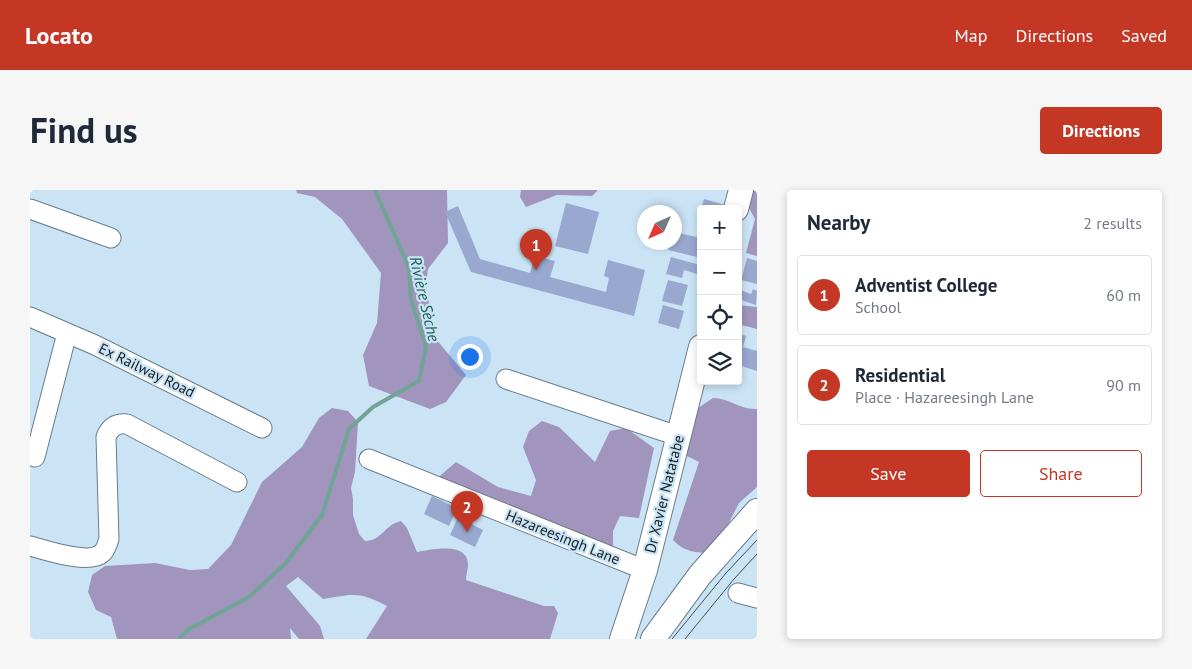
<!DOCTYPE html>
<html lang="en">
<head>
<meta charset="utf-8">
<style>
  body { margin:0; font-family:"PT Sans",sans-serif; background:#f6f6f7; color:#1f2937 }
  .controls { position:absolute; right:15px; top:15px; display:grid; overflow:hidden; border-radius:5px; box-shadow:0 2px 8px #0003 }
  .controls button { width:45px; height:45px; display:grid; place-items:center; padding:0; border:0; border-bottom:1px solid #e0e1e3; background:#fff; color:#1f2937; font:25px sans-serif }
  .compass { position:absolute; left:607px; top:15px; width:45px; height:45px; border-radius:50%; background:#fff; box-shadow:0 2px 8px #0003; rotate:225deg }
  .you { position:absolute; left:439px; top:166px; width:18px; height:18px; margin:-12px; border:4px solid #fff; border-radius:50%; background:#1a73e8; box-shadow:0 0 0 8px #1a73e833 }
  .badge { display:grid; place-items:center; width:32px; height:32px; border-radius:50%; background:#c43725; color:#fff; font-size:16px; font-weight:700 }
  .pin { position:absolute; translate:-50% -41px; filter:drop-shadow(0 1px 2px #0008) }
  .pin::after { content:''; position:absolute; top:26px; width:18px; height:15px; background:inherit; clip-path:polygon(0 0,100% 0,50% 100%) }
  .list { margin:0; padding:0; list-style:none }
  h2 { display:flex; justify-content:space-between; align-items:center; height:65px; margin:0; padding:0 20px; font-size:21px }
  h2 small { font-size:16px; font-weight:400; color:#747a83 }
  .list li { display:grid; grid-template-columns:32px 1fr auto; gap:15px; align-items:center; box-sizing:border-box; height:80px; margin:0 10px 10px; padding:0 10px; border:1px solid #e0e1e3; border-radius:5px }
  .list b { display:block; font-size:19px; white-space:nowrap }
  .list p { margin:0; font-size:16px; white-space:nowrap; color:#747a83 }
  .list em { font-size:16px; font-style:normal; color:#747a83 }
  .actions { display:flex; gap:10px; padding:15px 20px }
  .actions a { flex:1; padding:11px 0; border:1px solid #c43725; border-radius:5px; text-align:center; font-size:18px; color:#c43725 }
  .actions .main { background:#c43725; color:#fff }
  .icon { flex:none; width:28px; height:28px; fill:none; stroke:currentColor; stroke-width:2; stroke-linecap:round; stroke-linejoin:round }
  .map { position:relative; flex:none; width:727px; height:449px; overflow:hidden; border-radius:5px }
  header { display:flex; align-items:center; gap:30px; box-sizing:border-box; height:70px; padding:0 25px; background:#c43725; color:#fff }
  header strong { font-size:24px }
  nav { display:flex; gap:28px; margin-inline-start:auto; font-size:18px }
  .intro { display:flex; align-items:center; justify-content:space-between; box-sizing:border-box; height:120px; padding:0 30px }
  h1 { margin:0; font-size:35px }
  .button { padding:12px 22px; border-radius:5px; background:#c43725; color:#fff; font-size:18px; font-weight:700 }
  main { display:flex; gap:30px; padding:0 30px }
  aside { flex:1; background:#fff; border-radius:5px; box-shadow:0 2px 8px #0003 }
  .map>svg:first-child { display:block }
  .forest { fill:#a195bd }
  .lines { fill:none; stroke-linecap:round; stroke-linejoin:round }
  .stream { stroke:#70a495; stroke-width:4 }
  .building { fill:#99a8cf }
  .minor-casing { stroke:#677d8c; stroke-width:21 }
  .major-casing { stroke:#677d8c; stroke-width:26 }
  .minor { stroke:#fff; stroke-width:19 }
  .major { stroke:#fff; stroke-width:24 }
  .tram { stroke:#424f57; stroke-width:1 }
  .labels { text-anchor:middle; dominant-baseline:central; stroke-width:4.5; stroke-linejoin:round; paint-order:stroke }
  .street-label { font-size:15px; fill:#151f24; stroke:#cbe4f5 }
  .water-label { font-size:16px; font-style:italic; fill:#1b6051; stroke:#cbe4f5 }
</style>
</head>
<body>
<header>
<strong>Locato</strong>
<nav><a>Map</a><a>Directions</a><a>Saved</a></nav>
</header>
<div class="intro"><h1>Find us</h1><a class="button">Directions</a></div>
<main>
<div class="map">
<svg width="727" height="449" viewBox="0 0 727 449">
  <rect width="100%" height="100%" fill="#cbe4f5"/>
  <path class="forest" d="M266,0H417L418,53L398,79L396,95L405,148L436,185L416,212L400,219L339,196L333,165L347,133L351,83L312,29L285,7L267,3Z
    M491,0H568L562,6L527,5L496,17L490,7Z
    M709,0H727V66L716,63L725,29Z
    M708,115L727,117V139L708,134Z
    M683,208C700,208 709,220 727,219V297L709,313L684,362C668,364 654,362 643,350L669,272L653,264L665,220Z
    M302,218L318,221L328,232L325,282L321,298L323,309V325L329,344L335,351C352,351 354,335 371,331L377,338L387,362C400,360 437,351 438,374C438,379 436,385 436,390L514,416H524L528,423L520,449H336L357,416C329,401 323,404 293,409L268,387L256,396L290,436L294,449H269L260,438L261,449H87L81,427L66,420L58,402L62,385L75,376L125,373L160,380L178,379L201,355L232,292L272,257L289,228Z
    M512,231L529,237L565,272L580,241L596,238L624,258L609,328L590,326L583,341V373L396,298L426,272L468,297L501,306L506,290L493,257L499,241Z"/>
  <g class="lines">
    <path class="stream" d="M149,449L159,439L219,407L255,374L292,325L319,239L343,217L389,191L396,157L381,109L379,78L345,0"/>
  </g>
  <path class="building" d="M674,9L699,16L698,19H671Z
    M536,13L569,22L558,64L525,56Z
    M428,16L450,69L500,83L505,66L525,71L520,87L576,102L579,88L574,86L578,70L615,80L604,126L441,82L415,22Z
    M644,42L671,48V68L638,60L640,52H644Z
    M641,67L670,75L667,84L654,80L652,88L636,84Z
    M717,68L727,71V94L711,90Z
    M638,90L658,95L652,116L632,111Z
    M708,99L721,104L723,99L727,101L726,115L708,109Z
    M633,115L654,121L649,139L628,133Z
    M708,143L716,146L713,157L727,161V181L708,175Z
    M402,306L427,318L419,336L394,324Z
    M428,327L453,340L445,357L420,345Z"/>
  <g class="lines">
    <g class="minor-casing">
      <path id="minor" d="M0,19L81,48
        M0,127L65,155L232,238
        M476,189L648,246
        M5,267L37,143
        M339,269L615,380
        M0,356C15,360 60,375 72,363C76,360 77,354 79,349L76,247C80,237 86,233 97,234L207,292
        M708,403L727,408"/>
    </g>
    <g class="major-casing">
      <path id="major" d="M706,19L711,0
        M592,449L615,380L671,157
        M623,449L670,385L727,321"/>
    </g>
    <use href="#minor" class="minor"/>
    <use href="#major" class="major"/>
    <path class="tram" d="M642,449L696,383L727,350
      M655,449L704,389L727,364"/>
  </g>
  <g class="labels">
    <g class="street-label">
      <text transform="translate(117 180) rotate(26)">Ex Railway Road</text>
      <text transform="translate(634 304) rotate(-76)">Dr Xavier Natatabe</text>
      <text transform="translate(533 347) rotate(22)">Hazareesingh Lane</text>
    </g>
    <g class="water-label">
      <text transform="translate(395 109) rotate(77)">Rivière Sèche</text>
    </g>
  </g>
</svg>
<div class="controls">
<button>+</button>
<button>−</button>
<button><svg class="icon" aria-label="locate" viewBox="0 0 24 24"><circle cx="12" cy="12" r="6"/><path d="M12 2v4M12 18v4M2 12h4M18 12h4"/></svg></button>
<button><svg class="icon" aria-label="layers" viewBox="0 0 24 24"><path d="M12 4l9 5-9 5-9-5zM3 14l9 5 9-5"/></svg></button>
</div>
<svg class="compass" viewBox="-18 -18 36 36"><path d="M0-13l5 13h-10z" fill="#e53935"/><path d="M0 13l5-13h-10z" fill="#747a83"/></svg>
<div class="you"></div>
<div class="pin badge" style="left:506px;top:80px">1</div>
<div class="pin badge" style="left:437px;top:342px">2</div>
</div>
<aside>
<h2>Nearby<small>2 results</small></h2>
<ul class="list">
<li><span class="badge">1</span><div><b>Adventist College</b><p>School</p></div><em>60 m</em></li>
<li><span class="badge">2</span><div><b>Residential</b><p>Place · Hazareesingh Lane</p></div><em>90 m</em></li>
</ul>
<div class="actions"><a class="main">Save</a><a>Share</a></div>
</aside>
</main>
</body>
</html>
